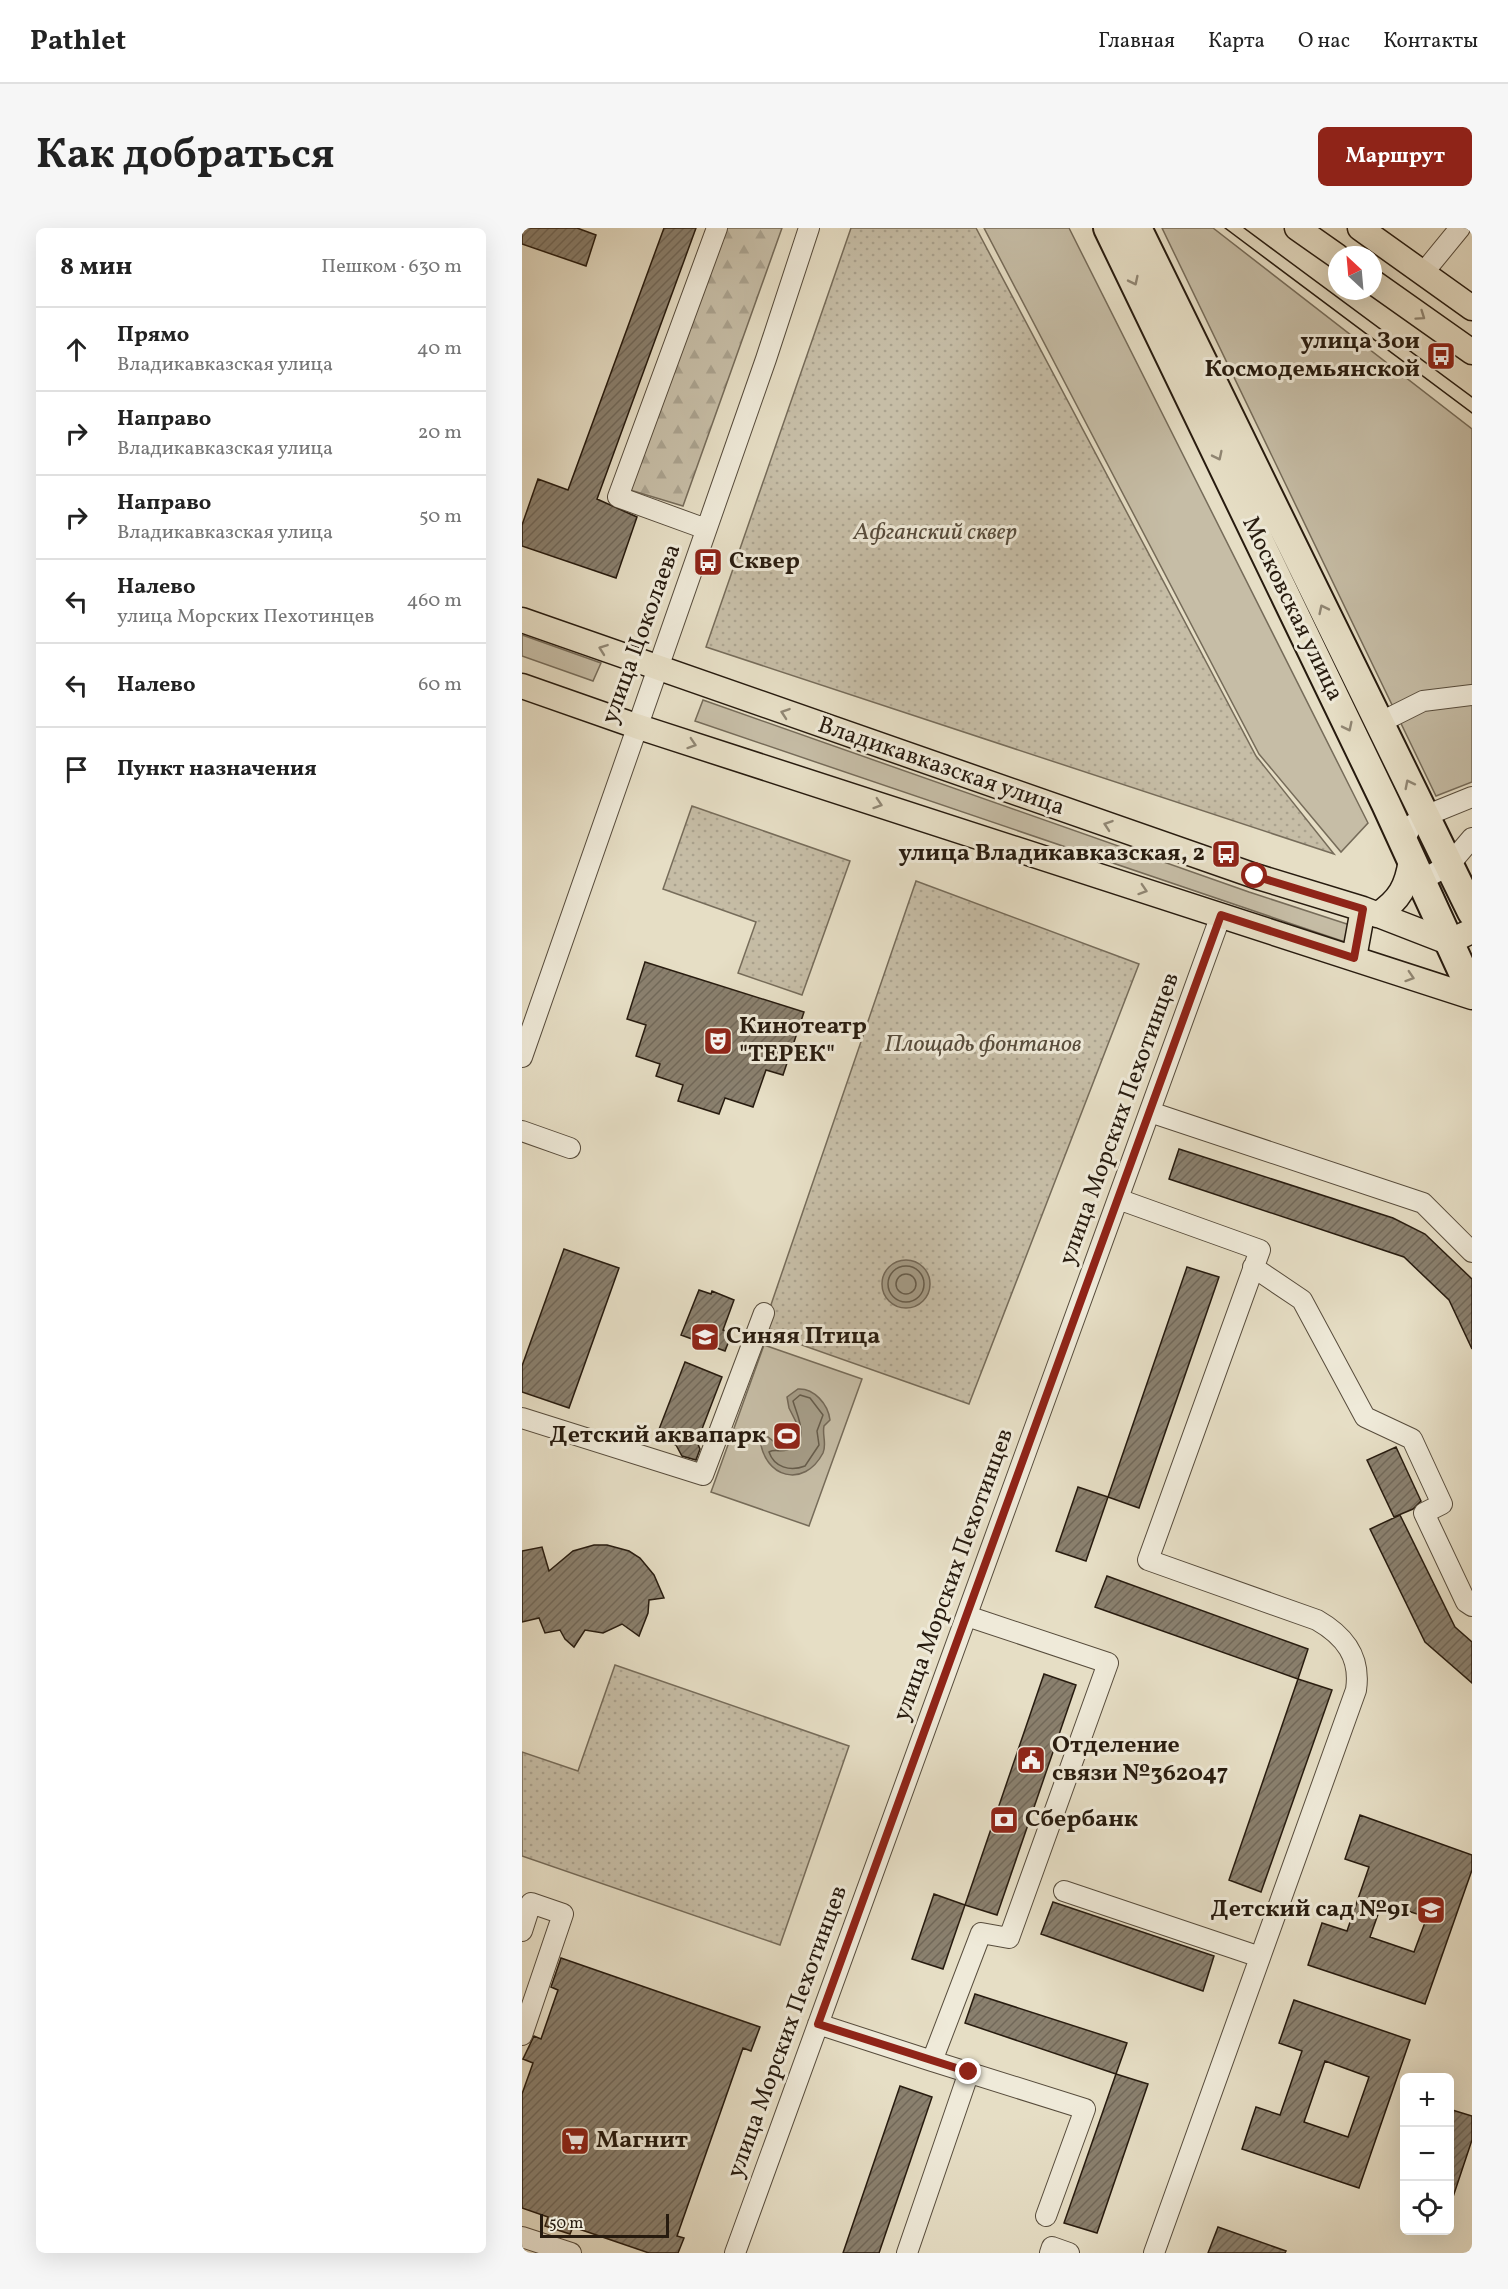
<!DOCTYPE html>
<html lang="ru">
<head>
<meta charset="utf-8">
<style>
  body { margin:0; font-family:Vollkorn,serif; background:#f6f6f6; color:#222 }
  .controls { position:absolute; right:18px; bottom:18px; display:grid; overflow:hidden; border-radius:9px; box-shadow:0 6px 24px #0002 }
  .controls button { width:54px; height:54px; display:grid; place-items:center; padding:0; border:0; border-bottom:2px solid #e0e0e0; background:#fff; color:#222; font:30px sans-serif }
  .compass { position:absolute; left:806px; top:18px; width:54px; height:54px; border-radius:50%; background:#fff; box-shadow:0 6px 24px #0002; rotate:334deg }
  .scale { position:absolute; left:18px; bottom:15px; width:129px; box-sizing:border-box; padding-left:6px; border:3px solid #271b0f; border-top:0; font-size:16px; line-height:21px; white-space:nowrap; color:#271b0f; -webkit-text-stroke:4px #efead9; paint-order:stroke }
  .stop { position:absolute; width:18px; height:18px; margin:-14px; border:4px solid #8f2418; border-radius:50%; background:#fff }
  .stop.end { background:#8f2418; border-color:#fff; box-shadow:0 2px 6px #0008 }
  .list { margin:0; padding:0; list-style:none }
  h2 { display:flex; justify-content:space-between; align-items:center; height:78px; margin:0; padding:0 24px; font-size:26px }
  h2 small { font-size:20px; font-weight:400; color:#767676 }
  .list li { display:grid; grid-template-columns:39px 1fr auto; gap:18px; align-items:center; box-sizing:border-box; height:84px; padding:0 24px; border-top:2px solid #e0e0e0 }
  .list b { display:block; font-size:22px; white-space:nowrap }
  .list p { margin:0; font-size:20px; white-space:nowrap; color:#767676 }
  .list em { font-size:20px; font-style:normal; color:#767676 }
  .icon { flex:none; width:33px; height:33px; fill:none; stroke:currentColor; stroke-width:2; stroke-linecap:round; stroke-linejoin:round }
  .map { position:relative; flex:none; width:950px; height:2025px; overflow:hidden; border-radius:9px }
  header { display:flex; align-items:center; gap:36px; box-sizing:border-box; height:84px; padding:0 30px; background:#fff; border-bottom:2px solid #e0e0e0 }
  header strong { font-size:28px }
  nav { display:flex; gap:33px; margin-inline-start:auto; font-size:21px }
  .intro { display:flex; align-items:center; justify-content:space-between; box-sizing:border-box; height:144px; padding:0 36px }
  h1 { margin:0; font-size:42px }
  .button { padding:15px 27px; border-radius:9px; background:#8f2418; color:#fff; font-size:21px; font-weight:700 }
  main { display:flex; gap:36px; padding:0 36px }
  aside { flex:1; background:#fff; border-radius:9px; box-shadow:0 6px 24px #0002 }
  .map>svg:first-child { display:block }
  .grass { fill:#c6bda6; stroke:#766c5a; stroke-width:1.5 }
  .forest { fill:url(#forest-firs); stroke:#766c5a; stroke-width:1.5 }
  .park { fill:url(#park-dots); stroke:#766c5a; stroke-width:1.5 }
  .water { fill:#a59c87; stroke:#736857; stroke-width:1.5 }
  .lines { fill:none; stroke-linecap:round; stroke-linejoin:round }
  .shore { stroke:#665c4b; stroke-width:1.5 }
  .building { fill:url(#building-hatch); stroke:#271b0f; stroke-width:1.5; fill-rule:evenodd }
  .minor-casing { stroke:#574c3c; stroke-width:22 }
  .major-casing { stroke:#271b0f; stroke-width:27 }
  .highway-casing { stroke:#271b0f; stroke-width:32 }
  .minor { stroke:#efead9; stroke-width:20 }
  .major { stroke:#e6dec5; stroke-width:24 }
  .highway { stroke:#e6dec5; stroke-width:28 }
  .tram { stroke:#271b0f; stroke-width:1.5 }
  .oneway { stroke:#908673 }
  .route { stroke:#8f2418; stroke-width:8 }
  .labels { text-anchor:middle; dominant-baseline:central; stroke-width:6; stroke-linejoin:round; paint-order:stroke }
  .poi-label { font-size:24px; font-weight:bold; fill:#271b0f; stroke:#efead9; text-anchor:start }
  .park-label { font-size:24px; font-style:italic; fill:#574c3c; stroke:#efead9 }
  .street-label { font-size:24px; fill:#271b0f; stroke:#efead9 }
</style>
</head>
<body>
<header>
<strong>Pathlet</strong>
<nav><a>Главная</a><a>Карта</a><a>О нас</a><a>Контакты</a></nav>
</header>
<div class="intro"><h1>Как добраться</h1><a class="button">Маршрут</a></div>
<main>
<aside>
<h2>8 мин<small>Пешком · 630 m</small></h2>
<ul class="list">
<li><svg class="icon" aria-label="ahead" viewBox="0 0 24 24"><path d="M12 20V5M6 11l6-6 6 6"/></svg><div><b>Прямо</b><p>Владикавказская улица</p></div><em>40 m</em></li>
<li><svg class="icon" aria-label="right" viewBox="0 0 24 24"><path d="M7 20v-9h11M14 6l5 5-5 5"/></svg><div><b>Направо</b><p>Владикавказская улица</p></div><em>20 m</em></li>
<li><svg class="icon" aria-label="right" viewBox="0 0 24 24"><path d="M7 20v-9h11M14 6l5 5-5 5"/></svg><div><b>Направо</b><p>Владикавказская улица</p></div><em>50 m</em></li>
<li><svg class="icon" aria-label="left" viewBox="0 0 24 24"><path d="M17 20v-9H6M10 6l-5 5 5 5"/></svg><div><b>Налево</b><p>улица Морских Пехотинцев</p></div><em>460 m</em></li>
<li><svg class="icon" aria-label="left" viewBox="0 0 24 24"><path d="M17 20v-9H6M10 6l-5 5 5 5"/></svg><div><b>Налево</b></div><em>60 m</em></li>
<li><svg class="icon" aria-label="arrive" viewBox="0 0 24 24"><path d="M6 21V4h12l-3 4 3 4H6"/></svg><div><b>Пункт назначения</b></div></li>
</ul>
</aside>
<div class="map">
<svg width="950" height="2025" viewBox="0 0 950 2025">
  <defs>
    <pattern id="forest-firs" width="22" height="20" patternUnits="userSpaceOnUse" patternTransform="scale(1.5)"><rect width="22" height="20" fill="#c6bda6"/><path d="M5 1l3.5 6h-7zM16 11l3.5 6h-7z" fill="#aaa28e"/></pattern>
    <pattern id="park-dots" width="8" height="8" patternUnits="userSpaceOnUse" patternTransform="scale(1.5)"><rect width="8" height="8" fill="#c6bda6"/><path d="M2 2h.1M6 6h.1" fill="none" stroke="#aaa28e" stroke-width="1.8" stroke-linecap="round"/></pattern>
    <pattern id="building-hatch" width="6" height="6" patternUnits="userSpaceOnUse" patternTransform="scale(1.5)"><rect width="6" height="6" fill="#8a806e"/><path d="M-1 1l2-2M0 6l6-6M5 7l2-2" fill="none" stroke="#716859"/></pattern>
  </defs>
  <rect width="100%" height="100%" fill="#e6dec5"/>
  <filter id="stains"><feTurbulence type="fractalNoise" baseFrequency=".00333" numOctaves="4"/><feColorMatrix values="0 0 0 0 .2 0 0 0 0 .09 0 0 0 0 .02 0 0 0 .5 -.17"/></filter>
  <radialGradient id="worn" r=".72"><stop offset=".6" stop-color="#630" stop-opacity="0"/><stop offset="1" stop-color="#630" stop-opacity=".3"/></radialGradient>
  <path class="grass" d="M462,0H547L846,595L819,624L737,526Z
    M640,0H691L950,201V554L914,568Z
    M0,407L79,435L71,453L0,428Z
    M181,472L727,664L831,698L826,715L173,493Z
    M242,1117L340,1151L287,1298L189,1264Z"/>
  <path class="forest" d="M198,0H260L161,278L108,262Z"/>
  <path class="park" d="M329,0H454L734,528L812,626L184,419Z
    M170,578L328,633L280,767L216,745L234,694L141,661Z
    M394,653L617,736L447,1176L240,1103Z
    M93,1437L327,1518L258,1717L0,1628V1524L56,1543Z"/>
  <path class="water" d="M360 1056a24 24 0 1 1 48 0a24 24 0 1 1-48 0Z
    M276,1161C292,1160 306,1176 308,1192L302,1198C300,1207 305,1216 301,1225C282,1261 242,1250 238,1211L245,1208L257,1218C274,1213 267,1205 274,1194L267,1180L265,1169Z"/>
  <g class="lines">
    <path class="shore" d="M366 1056a18 18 0 1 1 36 0a18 18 0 1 1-36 0Z
      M374 1056a10 10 0 1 1 20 0a10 10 0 1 1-20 0Z
      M278,1167L288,1170L301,1187L295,1203L297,1217L283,1238C268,1244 252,1239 247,1224C252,1221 258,1224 265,1222C290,1214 275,1188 271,1173Z"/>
  </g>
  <path class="building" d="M0,0H55L74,7L64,38L0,16Z
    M142,0H174L75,271L115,289L94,350L0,318V297L16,251L46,262Z
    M123,734L282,784L261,847L244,842L231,879L203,870L197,886L156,873L161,857L134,848L138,836L114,828L124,797L105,791Z
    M657,921L871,990L903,1006L950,1051V1121L927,1072L882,1029L647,951Z
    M42,1021L97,1040L47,1180L0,1164V1138Z
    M665,1039L697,1049L617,1280L586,1269Z
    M177,1062L189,1066L190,1063L212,1072L201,1102L210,1105L203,1123L159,1107Z
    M163,1134L200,1149L175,1214L178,1221L174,1232L160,1228L154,1217L134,1209Z
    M874,1219L899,1273L891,1281L872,1289L845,1232Z
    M556,1259L586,1269L564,1333L534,1323Z
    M878,1287L933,1399L950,1414V1455L903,1414L848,1301Z
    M72,1317H85L107,1323L118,1330L132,1347L142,1370L127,1372L126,1385L117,1408L100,1396L81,1405L63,1402L52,1419L43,1411L38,1402L23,1405L17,1390L0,1394V1323L20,1319L27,1343L51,1323Z
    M585,1348L786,1421L776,1451L573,1379Z
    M522,1446L554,1457L475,1687L443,1677Z
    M776,1451L810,1462L739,1664L707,1652Z
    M838,1587L950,1627V1642L903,1776L786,1737L800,1695L825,1703L847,1639L823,1631ZM860,1675L905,1689L892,1724L848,1709Z
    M412,1666L443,1677L421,1741L390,1731Z
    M531,1674L692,1728L681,1763L519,1706Z
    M39,1730L238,1799L229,1823L221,1820L155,2008L162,2010L156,2025H127L51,1999L48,2006L23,1998L26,1989L0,1980V1866L11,1835L1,1831L12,1808L19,1811L36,1762L29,1759Z
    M453,1766L605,1815L594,1846L443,1795Z
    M772,1772L888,1812L837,1960L720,1921L734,1879L758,1887L780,1823L757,1815ZM803,1833L847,1849L826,1909L782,1894Z
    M594,1846L626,1856L575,2005L542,1995Z
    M378,1858L410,1869L357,2025H321Z
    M927,1881L950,1888V1912L930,1972H927Z
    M696,1999L764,2023L763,2025H686Z"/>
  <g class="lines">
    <g class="minor-casing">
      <path id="minor" d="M902,44L938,0
        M184,301L96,269L195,0
        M857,495L901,473L950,467
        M881,614L890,597L903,588L950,569
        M898,653L927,637L950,610
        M0,829L244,131L287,0
        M628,884L901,975L950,1024
        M0,903L48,920
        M596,971L738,1022L626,1332L795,1392C823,1408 839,1429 834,1462L632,2025
        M731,1039L780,1072L843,1189L890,1211L920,1276L902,1285L944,1374L950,1378
        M0,1190L181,1247L242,1085
        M542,1663L738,1729
        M0,1703L9,1675L41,1686L0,1807
        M296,1796L410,1833L459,1705L487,1710L586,1435L445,1388
        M410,1833L563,1881L524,1988
        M0,2009L49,2025
        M213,2025L699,687
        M385,2025L447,1844
        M528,2025L530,2019L547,2025"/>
    </g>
    <g class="major-casing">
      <path id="major" d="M775,0L815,28
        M838,0L950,80
        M851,54L950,124
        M0,392L733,648L841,681L926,714L950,703
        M0,458L114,498L950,769
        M855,687C878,672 885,658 889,632
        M832,730L841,681"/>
    </g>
    <g class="highway-casing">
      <path id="highway" d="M586,0L864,576L950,764
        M615,0L950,684"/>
    </g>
    <use href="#minor" class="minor"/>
    <use href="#major" class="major"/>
    <use href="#highway" class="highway"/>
    <path class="tram" d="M703,0L950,185
      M722,0L950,169"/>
  </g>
  <defs><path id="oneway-chevron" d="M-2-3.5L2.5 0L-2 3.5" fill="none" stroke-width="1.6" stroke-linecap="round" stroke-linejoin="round" transform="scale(1.5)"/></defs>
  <g class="oneway">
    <use href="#oneway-chevron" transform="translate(612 53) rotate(64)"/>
    <use href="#oneway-chevron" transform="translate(899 88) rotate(35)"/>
    <use href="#oneway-chevron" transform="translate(696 228) rotate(64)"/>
    <use href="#oneway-chevron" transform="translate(801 381) rotate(-116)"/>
    <use href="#oneway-chevron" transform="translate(81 421) rotate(-160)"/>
    <use href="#oneway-chevron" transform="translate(263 485) rotate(-161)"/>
    <use href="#oneway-chevron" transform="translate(826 499) rotate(64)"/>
    <use href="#oneway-chevron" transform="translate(170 516) rotate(18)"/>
    <use href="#oneway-chevron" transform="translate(887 556) rotate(-117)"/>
    <use href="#oneway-chevron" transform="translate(356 576) rotate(18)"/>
    <use href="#oneway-chevron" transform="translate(586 597) rotate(-161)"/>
    <use href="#oneway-chevron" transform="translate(621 662) rotate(18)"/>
    <use href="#oneway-chevron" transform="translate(888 749) rotate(18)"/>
  </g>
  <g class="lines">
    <path class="route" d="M447,1844L296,1796L699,687L832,730L841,681L733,648"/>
  </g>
  <defs>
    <g id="bus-square" transform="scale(1.5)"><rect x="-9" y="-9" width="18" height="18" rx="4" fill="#8f2418" stroke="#efead9"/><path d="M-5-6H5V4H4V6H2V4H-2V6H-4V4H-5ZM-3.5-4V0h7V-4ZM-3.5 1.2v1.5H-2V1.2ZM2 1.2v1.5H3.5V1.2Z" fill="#fff"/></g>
    <g id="theatre-square" transform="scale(1.5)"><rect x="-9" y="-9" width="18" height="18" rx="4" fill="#8f2418" stroke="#efead9"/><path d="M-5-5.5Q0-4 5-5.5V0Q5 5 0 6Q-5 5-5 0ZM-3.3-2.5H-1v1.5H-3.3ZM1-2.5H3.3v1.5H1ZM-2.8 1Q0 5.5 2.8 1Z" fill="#fff"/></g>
    <g id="school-square" transform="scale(1.5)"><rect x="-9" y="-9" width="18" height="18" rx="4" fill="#8f2418" stroke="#efead9"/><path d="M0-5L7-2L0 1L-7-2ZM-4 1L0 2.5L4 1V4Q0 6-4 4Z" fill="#fff"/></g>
    <g id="stadium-square" transform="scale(1.5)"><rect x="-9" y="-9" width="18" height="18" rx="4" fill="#8f2418" stroke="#efead9"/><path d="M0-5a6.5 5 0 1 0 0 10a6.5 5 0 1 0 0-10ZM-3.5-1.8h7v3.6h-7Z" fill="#fff"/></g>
    <g id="civic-square" transform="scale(1.5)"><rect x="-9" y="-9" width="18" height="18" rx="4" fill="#8f2418" stroke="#efead9"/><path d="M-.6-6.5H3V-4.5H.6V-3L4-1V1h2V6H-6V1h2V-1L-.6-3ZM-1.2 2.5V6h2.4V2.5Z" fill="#fff"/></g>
    <g id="bank-square" transform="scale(1.5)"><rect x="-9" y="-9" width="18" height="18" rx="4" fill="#8f2418" stroke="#efead9"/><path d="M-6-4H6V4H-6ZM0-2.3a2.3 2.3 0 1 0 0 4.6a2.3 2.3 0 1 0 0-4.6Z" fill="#fff"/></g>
    <g id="supermarket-square" transform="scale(1.5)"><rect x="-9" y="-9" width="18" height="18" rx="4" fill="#8f2418" stroke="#efead9"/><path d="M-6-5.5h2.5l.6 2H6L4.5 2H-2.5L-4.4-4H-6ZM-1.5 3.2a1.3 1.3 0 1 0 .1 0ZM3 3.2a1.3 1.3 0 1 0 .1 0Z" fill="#fff"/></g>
  </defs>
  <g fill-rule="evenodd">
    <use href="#bus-square" x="919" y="128"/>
    <use href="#bus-square" x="186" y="334"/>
    <use href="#bus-square" x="704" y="626"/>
    <use href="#theatre-square" x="196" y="813"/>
    <use href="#school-square" x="183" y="1109"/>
    <use href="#stadium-square" x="265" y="1208"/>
    <use href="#civic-square" x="509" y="1532"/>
    <use href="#bank-square" x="482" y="1592"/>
    <use href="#school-square" x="909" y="1682"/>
    <use href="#supermarket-square" x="53" y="1913"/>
  </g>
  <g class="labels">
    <g class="poi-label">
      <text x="898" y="114" text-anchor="end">улица Зои<tspan x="898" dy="28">Космодемьянской</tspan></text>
      <text x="207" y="334">Сквер</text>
      <text x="683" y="626" text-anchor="end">улица Владикавказская, 2</text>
      <text x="217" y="799">Кинотеатр<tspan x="217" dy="28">"ТЕРЕК"</tspan></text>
      <text x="204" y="1109">Синяя Птица</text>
      <text x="244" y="1208" text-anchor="end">Детский аквапарк</text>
      <text x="530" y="1518">Отделение<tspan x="530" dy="28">связи №362047</tspan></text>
      <text x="503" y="1592">Сбербанк</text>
      <text x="888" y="1682" text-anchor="end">Детский сад №91</text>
      <text x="74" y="1913">Магнит</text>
    </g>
    <g class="park-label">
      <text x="413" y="305">Афганский сквер</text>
      <text x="461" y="817">Площадь фонтанов</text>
    </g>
    <g class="street-label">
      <text transform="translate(770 381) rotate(64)">Московская улица</text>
      <text transform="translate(120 406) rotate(-70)">улица Цоколаева</text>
      <text transform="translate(419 539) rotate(19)">Владикавказская улица</text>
      <text transform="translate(598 891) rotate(-70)">улица Морских Пехотинцев</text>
      <text transform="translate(432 1347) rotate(-70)">улица Морских Пехотинцев</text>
      <text transform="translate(266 1804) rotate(-70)">улица Морских Пехотинцев</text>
    </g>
  </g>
  <rect width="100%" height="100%" filter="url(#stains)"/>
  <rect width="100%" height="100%" fill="url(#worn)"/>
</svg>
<div class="controls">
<button>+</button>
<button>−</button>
<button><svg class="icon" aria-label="locate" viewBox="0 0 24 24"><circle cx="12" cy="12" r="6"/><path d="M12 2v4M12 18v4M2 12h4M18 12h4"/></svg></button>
</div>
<svg class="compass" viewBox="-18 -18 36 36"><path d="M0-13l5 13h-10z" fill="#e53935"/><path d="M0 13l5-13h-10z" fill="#767676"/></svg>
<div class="scale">50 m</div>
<div class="stop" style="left:733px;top:648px"></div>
<div class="stop end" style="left:447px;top:1844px"></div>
</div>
</main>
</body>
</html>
